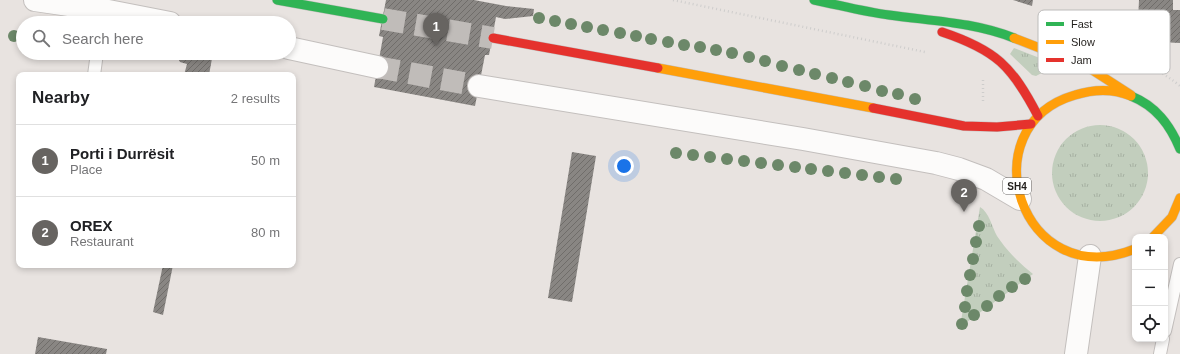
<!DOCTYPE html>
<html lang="en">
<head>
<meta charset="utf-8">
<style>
  body { margin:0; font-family:Helvetica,sans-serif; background:#f2f2f2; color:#202124 }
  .controls { position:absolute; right:12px; bottom:12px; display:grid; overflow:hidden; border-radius:8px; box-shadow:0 2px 6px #0003 }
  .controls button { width:36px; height:36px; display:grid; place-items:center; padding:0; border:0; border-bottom:1px solid #e0e0e0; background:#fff; color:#202124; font:20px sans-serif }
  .you { position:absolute; left:624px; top:166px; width:14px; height:14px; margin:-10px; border:3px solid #fff; border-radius:50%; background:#1a73e8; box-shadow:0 0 0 6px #1a73e833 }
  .badge { display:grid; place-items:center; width:26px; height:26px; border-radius:50%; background:#676461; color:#fff; font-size:13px; font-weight:700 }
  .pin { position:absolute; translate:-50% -33px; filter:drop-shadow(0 1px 2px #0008) }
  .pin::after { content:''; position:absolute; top:21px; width:14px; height:12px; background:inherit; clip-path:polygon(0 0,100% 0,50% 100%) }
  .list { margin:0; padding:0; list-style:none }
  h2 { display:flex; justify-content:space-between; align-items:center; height:52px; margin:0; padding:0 16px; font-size:17px }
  h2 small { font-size:13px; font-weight:400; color:#757577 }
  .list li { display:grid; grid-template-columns:26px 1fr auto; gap:12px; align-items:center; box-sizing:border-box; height:72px; padding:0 16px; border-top:1px solid #e0e0e0 }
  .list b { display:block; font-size:15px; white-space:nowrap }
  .list p { margin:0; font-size:13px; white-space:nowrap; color:#757577 }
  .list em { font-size:13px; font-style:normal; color:#757577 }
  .icon { flex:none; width:22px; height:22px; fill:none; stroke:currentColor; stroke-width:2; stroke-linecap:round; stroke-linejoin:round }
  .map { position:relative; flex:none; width:1180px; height:354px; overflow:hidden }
  .search { position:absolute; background:#fff; box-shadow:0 2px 6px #0003; left:16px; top:16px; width:280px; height:44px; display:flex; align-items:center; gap:10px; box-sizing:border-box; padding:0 14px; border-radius:22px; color:#757577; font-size:15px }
  .panel { position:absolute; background:#fff; box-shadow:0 2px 6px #0003; left:16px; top:72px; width:280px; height:196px; border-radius:8px }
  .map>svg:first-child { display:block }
  .grass { fill:url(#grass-tufts) }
  .building { fill:url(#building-hatch) }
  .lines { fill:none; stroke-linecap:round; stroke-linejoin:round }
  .street-tunnel { stroke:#c0bcb9; stroke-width:22; stroke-dasharray:22 11; stroke-linecap:butt }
  .secondary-tunnel { stroke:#c0bcb9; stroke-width:22; stroke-dasharray:22 11; stroke-linecap:butt }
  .lane-casing { stroke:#c3bfbd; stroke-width:14 }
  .street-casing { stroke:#c3bfbd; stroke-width:24 }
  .fast-casing { stroke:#c3bfbd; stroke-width:10 }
  .slow-casing { stroke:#c3bfbd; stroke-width:10 }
  .jam-casing { stroke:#c3bfbd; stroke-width:10 }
  .path { stroke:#cecdcc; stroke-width:2.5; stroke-dasharray:1 3; stroke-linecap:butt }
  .lane { stroke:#fcfbfa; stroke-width:12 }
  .street { stroke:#fcfbfa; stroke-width:22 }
  .fast { stroke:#30b455; stroke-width:9 }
  .slow { stroke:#ff9f0a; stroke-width:9 }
  .jam { stroke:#e5322d; stroke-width:9 }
  .tree { fill:#6c8869 }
  .labels { text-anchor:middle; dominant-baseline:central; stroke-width:4; stroke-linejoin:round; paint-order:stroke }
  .shield { fill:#fff; stroke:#646260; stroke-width:1 }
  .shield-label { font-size:10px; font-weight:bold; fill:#221f1c }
  .key { fill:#fff; stroke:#bdbcbb; stroke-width:1 }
  .key-label { font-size:11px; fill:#221f1c }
</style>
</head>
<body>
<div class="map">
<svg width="1180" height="354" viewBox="0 0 1180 354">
  <defs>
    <pattern id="grass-tufts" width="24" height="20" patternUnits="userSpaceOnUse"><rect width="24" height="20" fill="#c2cebd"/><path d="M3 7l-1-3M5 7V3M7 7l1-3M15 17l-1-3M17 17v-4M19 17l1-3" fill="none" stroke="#a6b0a2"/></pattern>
    <pattern id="building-hatch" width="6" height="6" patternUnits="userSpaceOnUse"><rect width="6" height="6" fill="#898683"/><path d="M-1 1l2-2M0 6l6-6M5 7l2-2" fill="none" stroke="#706d6a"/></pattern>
  </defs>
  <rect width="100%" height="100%" fill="#e8e3e0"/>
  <path class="grass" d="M1014,48L1055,64V66L1036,76L1032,75L1010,54Z
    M1052 173a48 48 0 1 1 96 0a48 48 0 1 1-96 0Z
    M980,207C989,212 992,227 997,236C1007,251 1019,263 1033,274L960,327Z"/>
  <path class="building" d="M386,0H474L506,6L534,9L533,16L505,19L496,17L489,55H485L475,106L374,87L383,37L379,36Z
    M1013,0H1033L1032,6Z
    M1139,0H1173V10H1180V43L1137,41Z
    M169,53H213L209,75H184L187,64L180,62L179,60L168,58Z
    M572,152L596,156L572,302L548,298Z
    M163,265H173L163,315L153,312Z
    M38,337L107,349L106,354H35Z"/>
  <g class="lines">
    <path class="street-tunnel" d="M377,67L479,86"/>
    <path class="secondary-tunnel" d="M383,19L493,38"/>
    <g class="lane-casing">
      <path id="lane" d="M94,75L97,53
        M1165,331L1180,264
        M1160,354L1163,339"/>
    </g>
    <g class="street-casing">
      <path id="street" d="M35,0L103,10L170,23
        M289,48L377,67
        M479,86L803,139L936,163L959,169L986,179L1020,199
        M1076,354L1090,256"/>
    </g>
    <g class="fast-casing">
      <path id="fast" d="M277,0L383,19
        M814,0C839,5 864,12 889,15C931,21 974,22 1014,38
        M1131,96C1156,106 1170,125 1180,149"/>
    </g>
    <g class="slow-casing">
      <path id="slow" d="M1014,38L1086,66L1131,95
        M658,68L873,108
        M1131,96C1112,88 1094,89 1075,95C968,126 1020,295 1135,249
        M1153,237L1172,217L1180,198"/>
    </g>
    <g class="jam-casing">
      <path id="jam" d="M942,32C996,50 1012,66 1038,116
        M493,38L658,68
        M873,108L964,126L997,127L1031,124"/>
    </g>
    <path class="path" d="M673,0L925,52
      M1122,57C1144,64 1162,71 1180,86
      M983,101V80"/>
    <use href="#lane" class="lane"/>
    <use href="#street" class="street"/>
    <use href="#fast" class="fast"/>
    <use href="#slow" class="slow"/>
    <use href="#jam" class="jam"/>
  </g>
  <g class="tree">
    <circle cx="539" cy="18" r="6"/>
    <circle cx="555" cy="21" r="6"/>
    <circle cx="571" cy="24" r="6"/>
    <circle cx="587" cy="27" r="6"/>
    <circle cx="603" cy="30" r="6"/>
    <circle cx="620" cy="33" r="6"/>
    <circle cx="14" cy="36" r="6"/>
    <circle cx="636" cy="36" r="6"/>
    <circle cx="651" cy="39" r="6"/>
    <circle cx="668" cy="42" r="6"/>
    <circle cx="684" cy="45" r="6"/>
    <circle cx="700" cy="47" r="6"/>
    <circle cx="716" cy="50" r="6"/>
    <circle cx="732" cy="53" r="6"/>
    <circle cx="749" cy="57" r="6"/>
    <circle cx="765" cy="61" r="6"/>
    <circle cx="782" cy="66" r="6"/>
    <circle cx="799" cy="70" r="6"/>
    <circle cx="815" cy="74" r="6"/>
    <circle cx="832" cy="78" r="6"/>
    <circle cx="848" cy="82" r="6"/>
    <circle cx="865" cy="86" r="6"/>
    <circle cx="882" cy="91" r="6"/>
    <circle cx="898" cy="94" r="6"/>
    <circle cx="915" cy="99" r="6"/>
    <circle cx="676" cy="153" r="6"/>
    <circle cx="693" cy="155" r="6"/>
    <circle cx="710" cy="157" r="6"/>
    <circle cx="727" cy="159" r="6"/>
    <circle cx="744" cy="161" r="6"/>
    <circle cx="761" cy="163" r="6"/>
    <circle cx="778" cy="165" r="6"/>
    <circle cx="795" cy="167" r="6"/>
    <circle cx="811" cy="169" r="6"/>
    <circle cx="828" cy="171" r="6"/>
    <circle cx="845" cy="173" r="6"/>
    <circle cx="862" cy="175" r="6"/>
    <circle cx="879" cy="177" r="6"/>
    <circle cx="896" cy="179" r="6"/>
    <circle cx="979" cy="226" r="6"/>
    <circle cx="976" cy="242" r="6"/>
    <circle cx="973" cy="259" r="6"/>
    <circle cx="970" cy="275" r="6"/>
    <circle cx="1025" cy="279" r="6"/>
    <circle cx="1012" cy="287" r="6"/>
    <circle cx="967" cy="291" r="6"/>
    <circle cx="999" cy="296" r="6"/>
    <circle cx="987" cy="306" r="6"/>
    <circle cx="965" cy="307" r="6"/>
    <circle cx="974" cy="315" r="6"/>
    <circle cx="962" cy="324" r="6"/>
  </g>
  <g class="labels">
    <rect class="shield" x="1003" y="178" width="28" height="16" rx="3"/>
    <g class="shield-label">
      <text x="1017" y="186">SH4</text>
    </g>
  </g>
  <rect x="1038" y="10" width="132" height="64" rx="6" class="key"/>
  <rect x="1046" y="22" width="18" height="4" fill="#30b455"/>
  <rect x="1046" y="40" width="18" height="4" fill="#ff9f0a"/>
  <rect x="1046" y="58" width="18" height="4" fill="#e5322d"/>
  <g class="key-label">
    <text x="1071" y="28">Fast</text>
    <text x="1071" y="46">Slow</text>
    <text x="1071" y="64">Jam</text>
  </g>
</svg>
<div class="controls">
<button>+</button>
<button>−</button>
<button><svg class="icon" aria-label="locate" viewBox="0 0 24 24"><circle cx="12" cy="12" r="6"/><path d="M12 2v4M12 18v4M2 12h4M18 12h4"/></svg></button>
</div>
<div class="you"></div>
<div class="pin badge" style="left:436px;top:46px">1</div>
<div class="pin badge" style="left:964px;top:212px">2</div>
<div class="search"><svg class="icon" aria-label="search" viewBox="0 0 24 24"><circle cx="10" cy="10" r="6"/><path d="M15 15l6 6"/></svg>Search here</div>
<section class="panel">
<h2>Nearby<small>2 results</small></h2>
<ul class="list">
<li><span class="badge">1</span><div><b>Porti i Durrësit</b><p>Place</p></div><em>50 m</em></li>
<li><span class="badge">2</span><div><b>OREX</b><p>Restaurant</p></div><em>80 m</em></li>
</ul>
</section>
</div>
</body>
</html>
